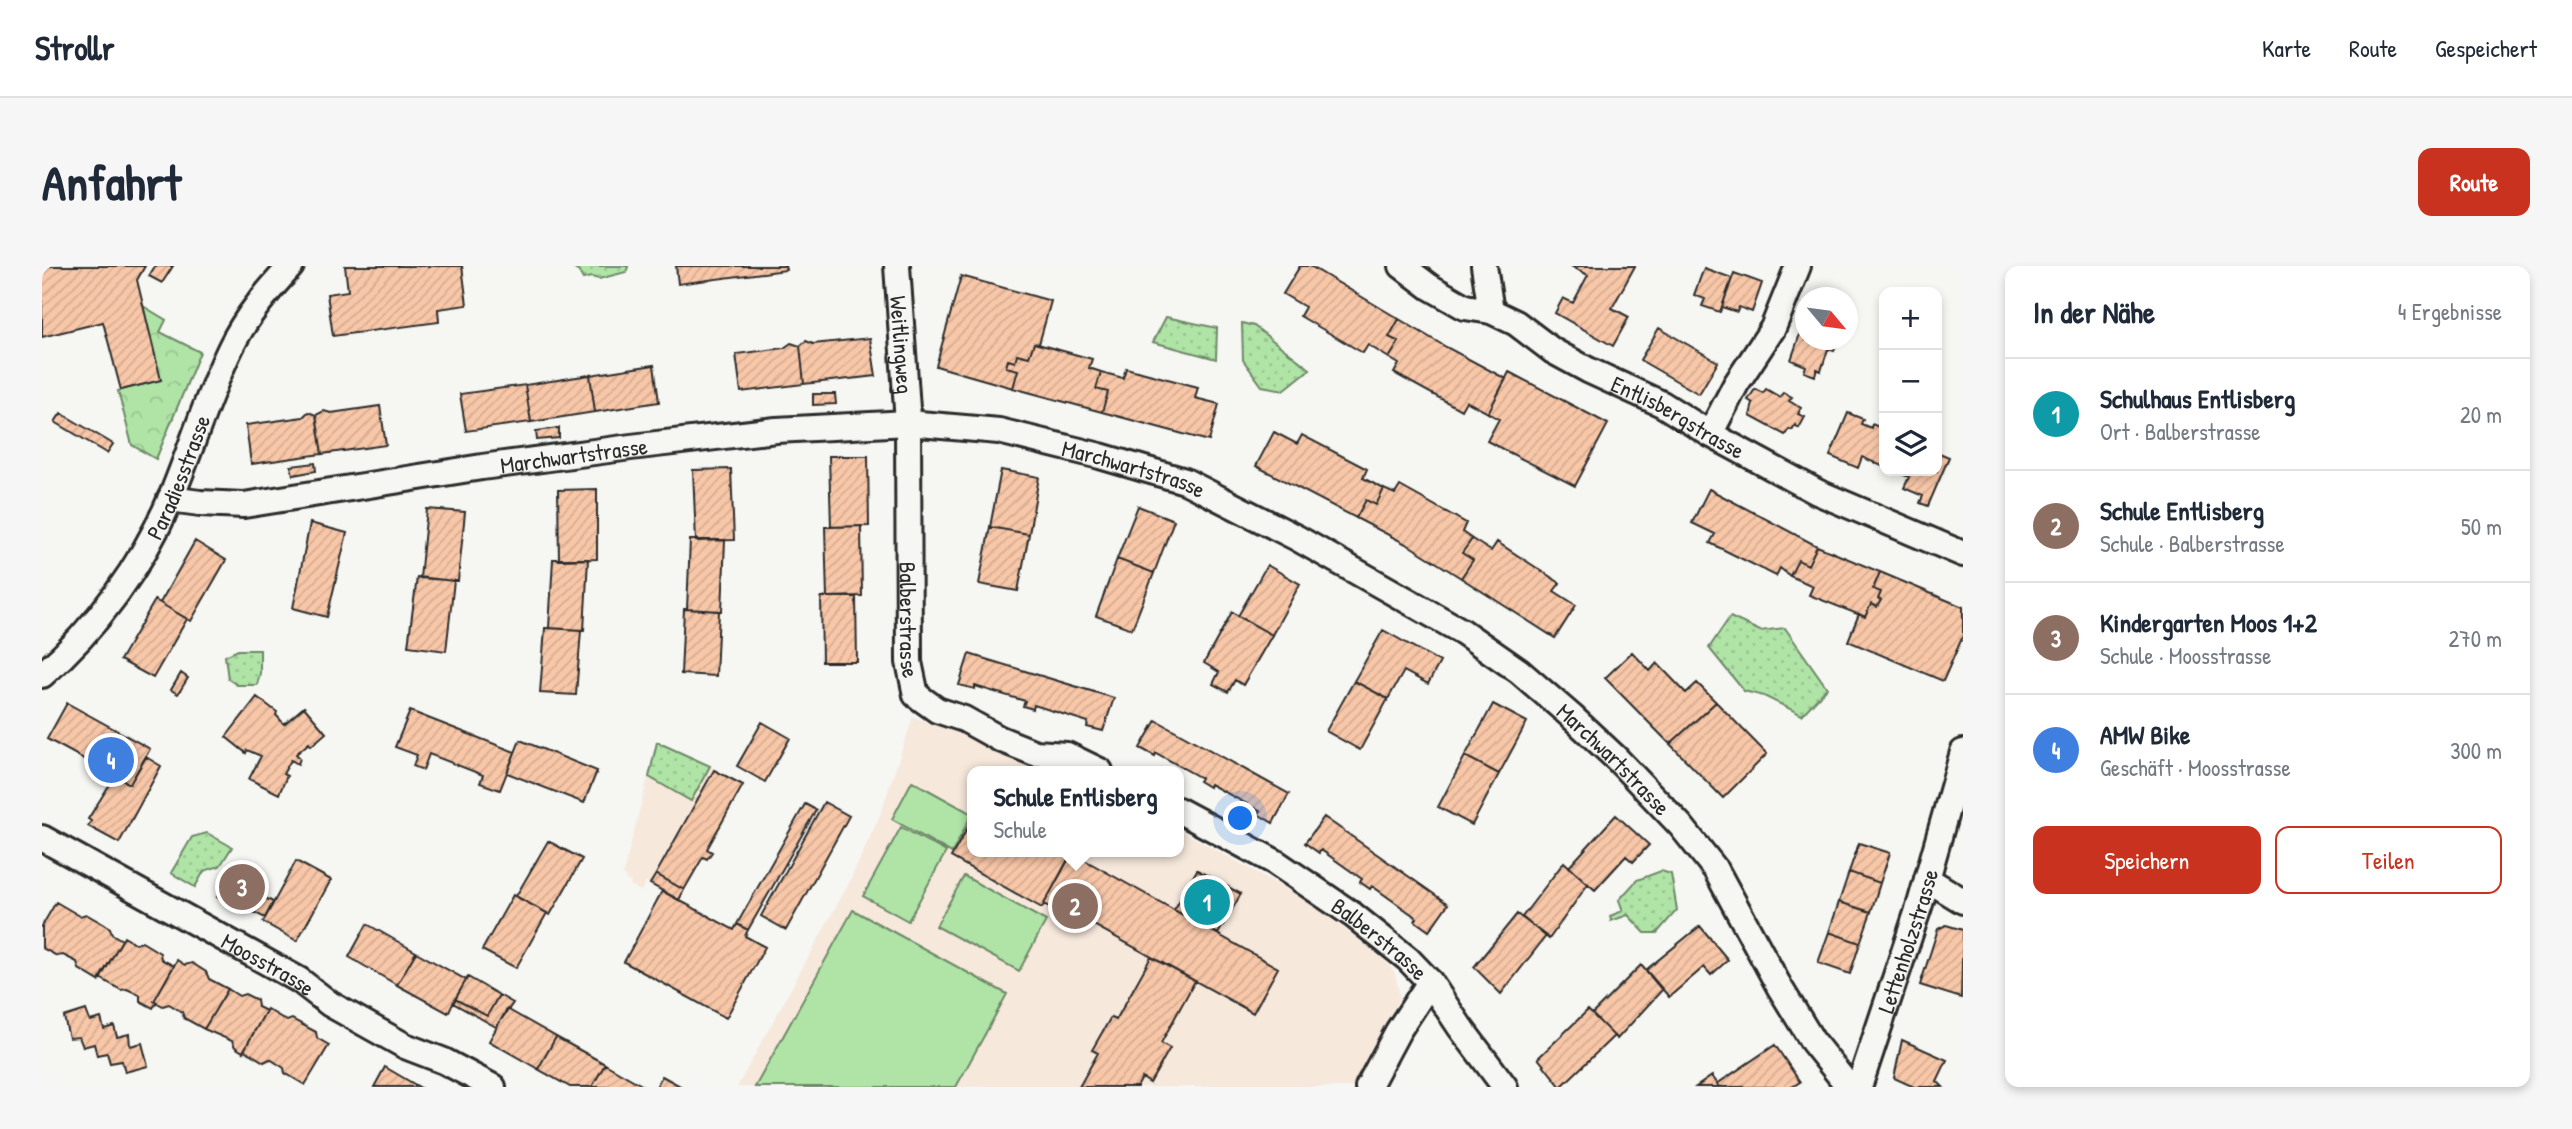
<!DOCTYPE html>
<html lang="de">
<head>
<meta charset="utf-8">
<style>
  body { margin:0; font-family:"Patrick Hand",sans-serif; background:#f6f6f7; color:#1f2937 }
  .controls { position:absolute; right:21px; top:21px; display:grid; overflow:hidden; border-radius:14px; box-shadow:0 4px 10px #0003 }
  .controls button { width:63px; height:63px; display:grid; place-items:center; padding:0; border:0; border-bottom:2px solid #e0e1e3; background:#fff; color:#1f2937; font:35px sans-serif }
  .compass { position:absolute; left:1753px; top:21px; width:63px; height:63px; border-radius:50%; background:#fff; box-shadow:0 4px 10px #0003; rotate:119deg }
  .you { position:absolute; left:1199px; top:553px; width:24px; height:24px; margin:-18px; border:5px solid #fff; border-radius:50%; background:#1a73e8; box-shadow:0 0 0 10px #1a73e833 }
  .badge { display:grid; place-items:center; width:46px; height:46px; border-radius:50%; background:#c8321e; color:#fff; font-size:23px; font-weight:700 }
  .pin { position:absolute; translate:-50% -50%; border:4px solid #fff; box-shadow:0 2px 7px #0006 }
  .popup { position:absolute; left:925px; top:500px; width:217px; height:91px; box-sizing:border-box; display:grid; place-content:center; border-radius:14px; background:#fff; filter:drop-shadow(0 2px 5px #0005); font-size:23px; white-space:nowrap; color:#747a83 }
  .popup b { font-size:26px; color:#1f2937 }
  .popup::after { content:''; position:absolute; left:50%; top:100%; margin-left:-14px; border:14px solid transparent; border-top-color:#fff }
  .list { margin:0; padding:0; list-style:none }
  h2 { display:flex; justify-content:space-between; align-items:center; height:91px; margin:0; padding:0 28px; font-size:30px }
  h2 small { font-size:23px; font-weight:400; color:#747a83 }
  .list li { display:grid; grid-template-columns:46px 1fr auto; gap:21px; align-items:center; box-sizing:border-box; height:112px; padding:0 28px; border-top:2px solid #e0e1e3 }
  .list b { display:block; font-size:26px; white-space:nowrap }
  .list p { margin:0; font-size:23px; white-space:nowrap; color:#747a83 }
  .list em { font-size:23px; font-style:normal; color:#747a83 }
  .actions { display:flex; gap:14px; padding:21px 28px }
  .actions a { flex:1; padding:16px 0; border:2px solid #c8321e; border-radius:14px; text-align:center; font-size:24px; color:#c8321e }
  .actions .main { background:#c8321e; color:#fff }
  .icon { flex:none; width:38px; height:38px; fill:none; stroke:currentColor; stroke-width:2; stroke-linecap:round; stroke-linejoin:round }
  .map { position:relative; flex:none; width:1921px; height:821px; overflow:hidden; border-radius:14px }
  header { display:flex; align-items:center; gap:42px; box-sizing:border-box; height:98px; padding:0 35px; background:#fff; border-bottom:2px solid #e0e1e3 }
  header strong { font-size:33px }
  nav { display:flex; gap:38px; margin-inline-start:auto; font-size:24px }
  .intro { display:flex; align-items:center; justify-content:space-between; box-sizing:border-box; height:168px; padding:0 42px }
  h1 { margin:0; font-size:49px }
  .button { padding:18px 32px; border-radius:14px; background:#c8321e; color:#fff; font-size:24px; font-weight:700 }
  main { display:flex; gap:42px; padding:0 42px }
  aside { flex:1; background:#fff; border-radius:14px; box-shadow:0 4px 10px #0003 }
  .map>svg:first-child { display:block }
  .built { fill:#f7e8dc }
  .forest { fill:url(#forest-crowns); stroke:#6d8868; stroke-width:2 }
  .park { fill:url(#park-dots); stroke:#6d8868; stroke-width:2 }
  .garden { fill:#afe4a6; stroke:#6d8868; stroke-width:2 }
  .building { fill:url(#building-hatch); stroke:#2b2b2b; stroke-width:2 }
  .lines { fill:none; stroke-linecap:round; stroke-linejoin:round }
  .minor-casing { stroke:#2b2b2b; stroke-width:30 }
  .minor { stroke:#f6f6f2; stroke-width:24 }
  .labels { text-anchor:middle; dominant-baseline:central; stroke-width:5; stroke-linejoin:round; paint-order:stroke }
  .street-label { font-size:23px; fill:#2b2b2b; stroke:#f6f6f2 }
</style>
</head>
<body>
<header>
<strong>Strollr</strong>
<nav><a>Karte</a><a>Route</a><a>Gespeichert</a></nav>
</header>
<div class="intro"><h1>Anfahrt</h1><a class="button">Route</a></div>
<main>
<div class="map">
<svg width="1921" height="821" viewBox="0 0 1921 821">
  <defs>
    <pattern id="forest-crowns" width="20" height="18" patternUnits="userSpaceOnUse" patternTransform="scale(1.75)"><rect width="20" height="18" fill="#afe4a6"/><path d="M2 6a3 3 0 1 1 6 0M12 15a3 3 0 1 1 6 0" fill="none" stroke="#97c48f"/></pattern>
    <pattern id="park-dots" width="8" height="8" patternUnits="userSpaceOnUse" patternTransform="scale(1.75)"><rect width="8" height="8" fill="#afe4a6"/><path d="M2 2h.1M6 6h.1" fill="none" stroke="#97c48f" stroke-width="1.8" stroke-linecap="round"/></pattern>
    <pattern id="building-hatch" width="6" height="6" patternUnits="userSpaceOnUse" patternTransform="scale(1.75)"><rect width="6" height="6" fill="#f8c7a8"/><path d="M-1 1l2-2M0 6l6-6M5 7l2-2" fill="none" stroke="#d5ab91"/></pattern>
  </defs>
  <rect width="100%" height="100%" fill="#f6f6f2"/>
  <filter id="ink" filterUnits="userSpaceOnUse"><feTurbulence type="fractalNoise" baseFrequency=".0143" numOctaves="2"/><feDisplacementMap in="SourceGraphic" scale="14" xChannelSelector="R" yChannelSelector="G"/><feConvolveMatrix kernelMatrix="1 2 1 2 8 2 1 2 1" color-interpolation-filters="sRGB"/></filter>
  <g filter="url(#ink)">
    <path class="built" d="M871,451L1023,505H930V586H1136V563L1257,630L1317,673L1345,697L1353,707L1358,731L1310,821H695L807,617L838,549Z
      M615,476L668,500L701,519L637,634L604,616L599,625L588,619L589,616L584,614L581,608Z"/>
    <path class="forest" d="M101,40L124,54L118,66L158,86L114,193L90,179L76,125L118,114Z"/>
    <path class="park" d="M528,0H586V1L584,6L557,13L549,11L541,13L537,6Z
      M1124,51L1175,62L1174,93L1111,76Z
      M1200,57L1212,60L1268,103L1242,124L1220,120L1201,94Z
      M1688,351L1718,365L1743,362L1785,422L1760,449L1722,430L1702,425L1667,382Z
      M196,384H218V407L215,419H195L186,413L183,390Z
      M615,476L668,500L649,535L607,511Z
      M165,567L190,581L178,600L162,605L153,621L129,607L150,571Z
      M1619,605L1629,608L1635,644L1615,667H1603L1586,649L1569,655L1568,650L1581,645L1577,634L1595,614Z"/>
    <path class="garden" d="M870,515L930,548L910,587L850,553Z
      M859,561L904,586L866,655L821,630Z
      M922,610L1004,655L977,705L894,660Z
      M811,644L965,728L914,821H713Z"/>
    <path class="building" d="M0,0H103L95,14L119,114L79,124L61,56L0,71Z
      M113,0H131L120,17L107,10Z
      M303,0H420L425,39L396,43L397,56L291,70L285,28L306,25Z
      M634,0H743L744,4L636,18Z
      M1258,0H1268L1357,53L1347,71L1357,76L1347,92L1326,79L1321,87L1258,50L1263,41L1241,28Z
      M1529,0H1593L1570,42L1587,51L1571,80L1513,47L1521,32L1531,37L1546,9Z
      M1662,2L1690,12L1678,46L1660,40L1663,33L1652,29Z
      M1692,7L1720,17L1710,46L1697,41L1695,46L1680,41Z
      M919,10L1009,35L997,78L992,77L987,91L975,88L973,96L966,94L964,101L976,104L971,122L894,100Z
      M1357,53L1404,81L1464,113L1446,147L1424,135L1419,144L1352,107L1357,98L1347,92L1357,76L1347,71Z
      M1617,62L1676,96L1657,128L1598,94Z
      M1759,65L1764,67V74H1782L1795,78L1792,85L1786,83L1779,105L1775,103L1773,110L1762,106L1764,100L1749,94Z
      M828,72L834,110L762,118L758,80L764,75L771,78Z
      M749,77L758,80L762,118L699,126L694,88L742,82Z
      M992,77L1050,93L1047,102L1059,106L1054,123L1066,126L1060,146L971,122L976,104L964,101L966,94L973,96L975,88L987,91Z
      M612,99L617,136L553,146L548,109Z
      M1084,102L1156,121L1153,132L1177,138L1167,175L1060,146L1066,126L1054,123L1059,106L1081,112Z
      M1467,106L1566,158L1533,220L1445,175L1457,153L1446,147Z
      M548,109L553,146L489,156L483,119Z
      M483,119L489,156L424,165L418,128Z
      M1713,123L1721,127L1724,123L1738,131L1741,126L1750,131L1747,135L1759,142L1756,148L1763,151L1757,162L1753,159L1750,164L1747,163L1743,169L1708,150L1711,137L1706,134Z
      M771,128H793L794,138L771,139Z
      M338,140L344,179L280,188L274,149L282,145L289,147Z
      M266,146L274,149L280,188L209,198L204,159L261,151Z
      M19,147L71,178L65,187L13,156Z
      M1806,147L1821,153L1819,158L1829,162L1830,158L1842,163V201L1820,191L1816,202L1788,190Z
      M517,162V172L495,174L494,165Z
      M1232,166L1255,178L1260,169L1325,203L1321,212L1342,223L1334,239L1324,234L1314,252L1214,200Z
      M1895,186L1907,191L1886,240L1878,237L1881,230L1862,222L1867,211L1852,205H1895Z
      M787,190H826L827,260L789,261Z
      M273,197L274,205L251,209L249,200Z
      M689,203L692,274L654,275L651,204Z
      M959,204L997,211L987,268L948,261Z
      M1358,220L1424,257L1420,266L1430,273L1420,287L1431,294L1419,312L1368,280L1314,252L1324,234L1334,239L1342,223L1353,228Z
      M555,223V293L517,294L516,224Z
      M1667,223L1775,280L1766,299L1756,294L1748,310L1738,302L1734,310L1668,277L1673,268L1650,257Z
      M1096,240L1132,254L1112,307L1075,293Z
      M385,243L423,246L416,315L378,312Z
      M268,257L305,267L285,351L251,342Z
      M819,260L820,330L785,331L783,261Z
      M948,261L987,268L976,325L937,318Z
      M1430,273L1449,285L1455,276L1518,317L1512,325L1534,339L1513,372L1419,312L1431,294L1420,287Z
      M648,274H683L680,345L645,343Z
      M153,275L184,294L149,355L118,337Z
      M1775,280L1838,306L1831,323L1839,326L1836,333L1839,334L1835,341L1829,338L1823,351L1767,329L1771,320L1748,310L1756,294L1766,299Z
      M511,293H546L542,364L507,362Z
      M1075,293L1112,307L1090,363L1054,350Z
      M1225,299L1258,318L1230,369L1196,350Z
      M1838,306L1921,341V370L1901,415L1806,375L1817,348L1823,351L1829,338L1835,341L1839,334L1836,333L1839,326L1831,323Z
      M375,311L412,315L404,385L366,380Z
      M779,331H814L815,396H780Z
      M113,334L145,353L111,412L78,394Z
      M642,343L677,345L674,410L639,408Z
      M1190,346L1230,369L1201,419L1193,414L1186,426L1171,418L1177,406L1162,397Z
      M503,362L539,364L534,429L498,427Z
      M1341,364L1398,396L1386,418L1362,405L1346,433L1312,415Z
      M1590,386L1608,405L1615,397L1644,427L1655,417L1674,436L1628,478L1563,412Z
      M927,388L1072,432L1061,465L1045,461L1046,456L992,439L991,443L981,440L983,435L933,420V423L917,419Z
      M139,407L146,412L136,428L129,424Z
      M1312,415L1346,433L1318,484L1284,465Z
      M215,431L235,446L234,449L242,458L262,441L284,467L269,480L267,477L254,488L258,492L256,498L249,494L241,508L245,510L237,528L207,513L219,490L205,484L204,487L184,471Z
      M1674,436L1725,488L1681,532L1628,478Z
      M25,437L108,483L88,518L5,473Z
      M1451,438L1485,456L1457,508L1423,490Z
      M368,445L473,486L458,524L438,517L441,509L387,488L381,504L371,500L375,489L353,481Z
      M1114,454L1247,528L1231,557L1216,548L1218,545L1168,518L1167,521L1157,515L1159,512L1114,487L1113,490L1098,482Z
      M720,456L748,472L723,516L695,500Z
      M478,474L555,505L542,537L465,507Z
      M1423,490L1457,508L1430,559L1396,541Z
      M104,491L119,500L77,577L46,560L49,555L46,553L73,510L88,518Z
      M672,504L701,519L665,583L670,586L665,593L661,591L642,624L614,608Z
      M782,536L807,550L744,664L719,650Z
      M763,538L774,544L706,664L695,658Z
      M1574,549L1607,579L1591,596L1584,590L1553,624L1527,601Z
      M1282,551L1406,638L1387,665L1373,655L1375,652L1330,620L1328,623L1318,616L1320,613L1279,584L1277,587L1263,577Z
      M930,554V586H1030L1000,642L909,591Z
      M506,575L540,593L508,649L474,630Z
      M1817,577L1848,587L1838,617L1807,606Z
      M1030,587L1236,702L1211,747L1032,648L1029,653L1002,638Z
      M254,595L289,614L255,675L221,656Z
      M1522,596L1546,618L1507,673L1480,651Z
      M193,598L222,614L215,628L231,636L223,652L206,643L204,647L175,631Z
      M1155,604L1199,628L1176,668L1132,644Z
      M1807,606L1838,617L1829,646L1797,636Z
      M614,608L642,624L637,634L608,618Z
      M620,625L692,664L695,658L706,664L703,670L723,681L684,752L582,696Z
      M471,629L505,647L474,702L440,684Z
      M14,636L38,650L44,648L68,662L70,668L80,674L57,715L37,703L35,696L21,689L15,690L0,682V660Z
      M1797,636L1829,646L1818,677L1787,666Z
      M1475,648L1504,670L1459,728L1432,701Z
      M325,658L374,686L355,719L307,691Z
      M1904,659L1921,664L1919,732L1878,719L1896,663Z
      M1658,660L1686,694L1669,709L1662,701L1627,731L1604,704Z
      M1787,666L1818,677L1808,708L1776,697Z
      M82,671L94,678L100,676L118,687L119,693L132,700L112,735L115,736L111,742L98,735V729L85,723L79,724L58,712Z
      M374,686L424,714L406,747L355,719Z
      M1109,691L1153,715L1119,777L1128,782L1108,817L1100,812L1095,821H1037L1056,787L1050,784L1069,751L1074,754Z
      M135,694L143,699L150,697L164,706L167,713L186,723L162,763L142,752L140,746L127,738L121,740L112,735Z
      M1599,699L1620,724L1575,773L1550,748Z
      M426,711L457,729L445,750L413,733Z
      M186,723L197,730L203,728L215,734L216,741L224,745L201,786L193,781L190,775L162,763Z
      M457,729L471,737L454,761L411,737L413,733L445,750Z
      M225,743L245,755L250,753L274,766L275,772L287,779L263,819L243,807L242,802L228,793L222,796L202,784Z
      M465,743L514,771L496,803L447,775Z
      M44,744L48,755L59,752L62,763L72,760L75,771L87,768L88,780L100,777L106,800L83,806L80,795L68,797L65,787L55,789L52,778L41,781L37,771L27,772L22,751Z
      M1546,744L1572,770L1519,821L1496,792Z
      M514,771L563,798L550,821H528L496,803Z
      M1860,774L1905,794L1895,815L1901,821H1872L1852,812Z
      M1733,779L1758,816L1750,821H1678L1675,818Z
      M563,798L603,821H550Z
      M343,801L377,821H332Z
      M620,810L640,821H614Z
      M1670,810L1678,821H1654Z"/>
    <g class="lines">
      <g class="minor-casing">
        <g id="minor">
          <path id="s1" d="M855,0L866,157L867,396L874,429L895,444L922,453L958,473L993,487L1025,489L1058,505"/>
          <path id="s2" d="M1360,0L1388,21L1423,41L1449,45L1474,57L1511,85L1546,104L1620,138L1668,168L1775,226L1921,288"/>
          <path d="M1442,0L1449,45"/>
          <path d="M1668,168L1694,118L1731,62L1756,0"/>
          <path id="s3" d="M128,233L158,237L202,239L440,201L589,181L734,164L866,157L957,165L1058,190L1143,215L1255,272L1421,366L1477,405L1529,450L1574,492L1639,560L1674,604L1738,722L1771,776L1807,821"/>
          <path id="s4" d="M0,409C54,363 100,299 128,234C149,184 165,130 189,81C204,50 226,25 249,0"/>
          <path id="s5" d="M1136,544L1233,596L1311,649L1366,693L1388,716L1418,761L1463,821"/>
          <path id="s6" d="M0,572L257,714L288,738L363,780L402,795L451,821"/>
          <path d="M1885,613L1921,635"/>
          <path d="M1326,821L1356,765L1388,716"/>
          <path id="s7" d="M1817,821L1878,638L1921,486"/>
        </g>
      </g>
      <use href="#minor" class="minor"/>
    </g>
  </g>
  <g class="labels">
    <g class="street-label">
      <text stroke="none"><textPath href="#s1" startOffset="79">Weitlingweg</textPath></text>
      <text stroke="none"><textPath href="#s2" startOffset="317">Entlisbergstrasse</textPath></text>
      <text stroke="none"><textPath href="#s3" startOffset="408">Marchwartstrasse</textPath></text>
      <text stroke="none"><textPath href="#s3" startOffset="975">Marchwartstrasse</textPath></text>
      <text stroke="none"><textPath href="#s4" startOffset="243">Paradiesstrasse</textPath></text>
      <text stroke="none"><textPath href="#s1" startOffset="354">Balberstrasse</textPath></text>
      <text stroke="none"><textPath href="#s3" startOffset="1542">Marchwartstrasse</textPath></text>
      <text stroke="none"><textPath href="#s5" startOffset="240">Balberstrasse</textPath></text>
      <text stroke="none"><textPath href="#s7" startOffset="154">Lettenholzstrasse</textPath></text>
      <text stroke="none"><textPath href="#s6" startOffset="259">Moosstrasse</textPath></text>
    </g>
  </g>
</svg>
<div class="controls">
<button>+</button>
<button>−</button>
<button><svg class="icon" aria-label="layers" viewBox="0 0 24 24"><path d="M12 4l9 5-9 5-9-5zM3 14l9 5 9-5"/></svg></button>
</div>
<svg class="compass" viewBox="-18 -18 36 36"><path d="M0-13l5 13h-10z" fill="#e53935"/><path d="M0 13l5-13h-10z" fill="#747a83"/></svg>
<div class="you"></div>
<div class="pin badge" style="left:1165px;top:636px;background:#0f9aa8">1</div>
<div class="pin badge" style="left:1033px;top:640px;background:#8d6e63">2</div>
<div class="popup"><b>Schule Entlisberg</b>Schule</div>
<div class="pin badge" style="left:200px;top:621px;background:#8d6e63">3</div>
<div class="pin badge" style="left:69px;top:494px;background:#3f7fe0">4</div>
</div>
<aside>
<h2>In der Nähe<small>4 Ergebnisse</small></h2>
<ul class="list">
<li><span class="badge" style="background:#0f9aa8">1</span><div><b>Schulhaus Entlisberg</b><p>Ort · Balberstrasse</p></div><em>20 m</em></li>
<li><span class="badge" style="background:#8d6e63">2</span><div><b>Schule Entlisberg</b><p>Schule · Balberstrasse</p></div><em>50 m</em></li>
<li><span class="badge" style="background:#8d6e63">3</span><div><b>Kindergarten Moos 1+2</b><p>Schule · Moosstrasse</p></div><em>270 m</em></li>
<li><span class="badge" style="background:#3f7fe0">4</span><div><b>AMW Bike</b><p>Geschäft · Moosstrasse</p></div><em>300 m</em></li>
</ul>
<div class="actions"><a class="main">Speichern</a><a>Teilen</a></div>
</aside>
</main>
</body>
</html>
